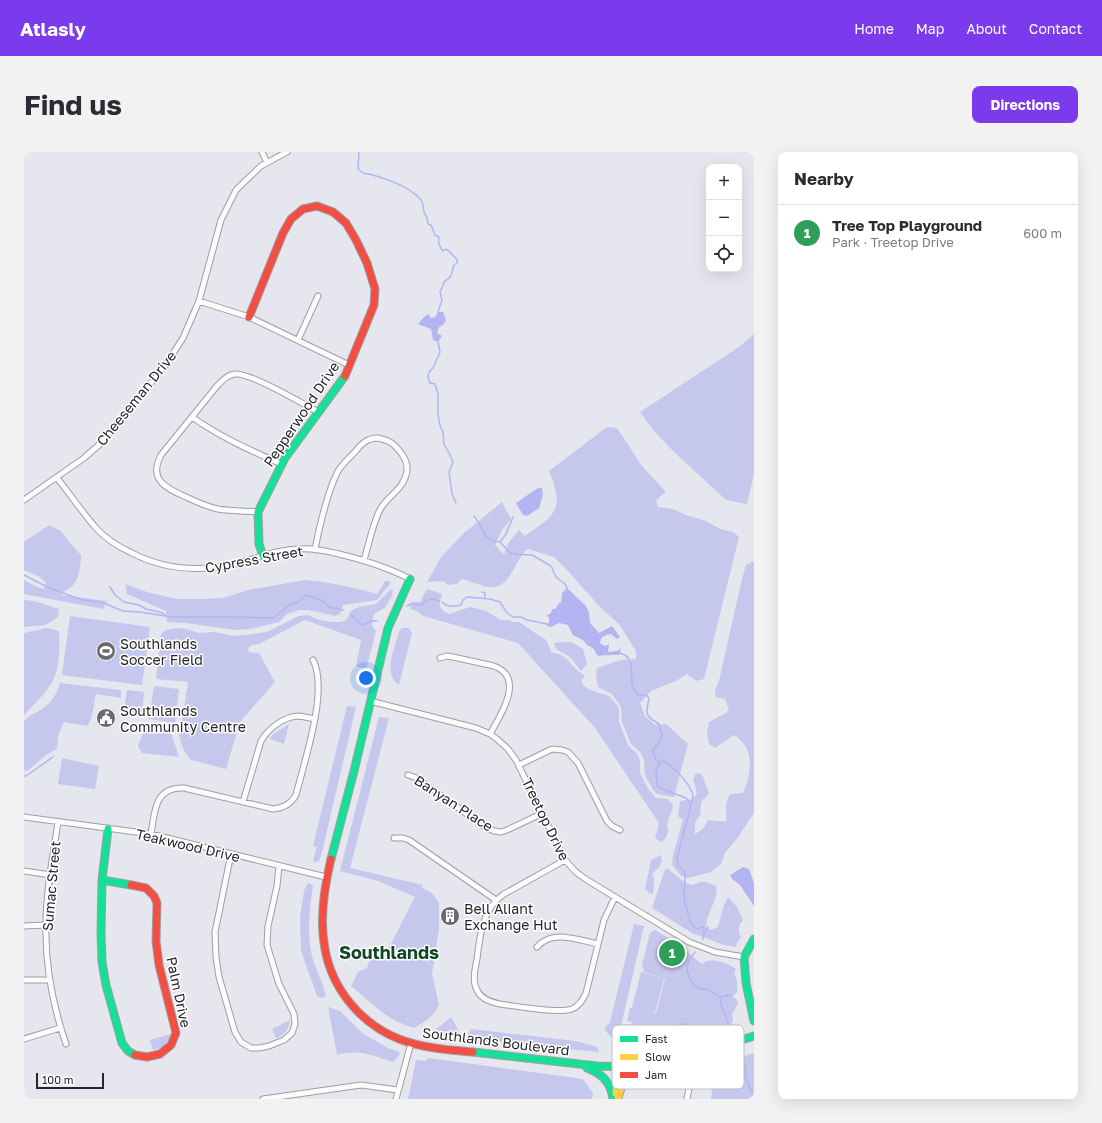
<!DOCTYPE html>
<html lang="en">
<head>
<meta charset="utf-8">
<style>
  body { margin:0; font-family:"Golos Text",sans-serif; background:#f2f2f3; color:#2b2b33 }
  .controls { position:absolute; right:12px; top:12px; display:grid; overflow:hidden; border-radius:8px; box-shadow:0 4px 16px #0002 }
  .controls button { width:36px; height:36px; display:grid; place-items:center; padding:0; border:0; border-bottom:1px solid #e1e1e2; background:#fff; color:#2b2b33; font:20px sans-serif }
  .scale { position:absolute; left:12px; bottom:10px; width:68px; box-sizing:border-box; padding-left:4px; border:2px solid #26262b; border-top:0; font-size:11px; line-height:14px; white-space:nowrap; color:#26262b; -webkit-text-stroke:3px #fff; paint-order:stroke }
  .you { position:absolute; left:342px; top:526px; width:14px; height:14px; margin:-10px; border:3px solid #fff; border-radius:50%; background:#1a73e8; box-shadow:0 0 0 6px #1a73e833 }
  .badge { display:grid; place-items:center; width:26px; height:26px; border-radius:50%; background:#7c3aed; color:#fff; font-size:13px; font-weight:700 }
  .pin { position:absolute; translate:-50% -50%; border:2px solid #fff; box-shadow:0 1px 4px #0006 }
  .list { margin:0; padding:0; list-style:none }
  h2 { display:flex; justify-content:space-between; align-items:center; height:52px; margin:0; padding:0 16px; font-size:17px }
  h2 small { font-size:13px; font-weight:400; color:#7c7c81 }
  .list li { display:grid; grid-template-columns:26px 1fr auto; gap:12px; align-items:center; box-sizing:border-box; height:56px; padding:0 16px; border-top:1px solid #e1e1e2 }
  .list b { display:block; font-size:15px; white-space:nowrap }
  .list p { margin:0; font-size:13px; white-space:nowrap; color:#7c7c81 }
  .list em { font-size:13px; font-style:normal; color:#7c7c81 }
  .icon { flex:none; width:22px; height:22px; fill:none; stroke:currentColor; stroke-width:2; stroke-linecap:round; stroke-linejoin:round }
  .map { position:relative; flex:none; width:730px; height:947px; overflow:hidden; border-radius:8px }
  header { display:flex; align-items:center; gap:24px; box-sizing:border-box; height:56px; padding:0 20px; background:#7c3aed; color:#fff }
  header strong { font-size:19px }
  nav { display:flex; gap:22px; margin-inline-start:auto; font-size:14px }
  .intro { display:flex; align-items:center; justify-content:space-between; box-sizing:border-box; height:96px; padding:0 24px }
  h1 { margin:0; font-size:28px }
  .button { padding:10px 18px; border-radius:8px; background:#7c3aed; color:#fff; font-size:14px; font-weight:700 }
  main { display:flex; gap:24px; padding:0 24px }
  aside { flex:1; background:#fff; border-radius:8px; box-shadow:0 4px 16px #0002 }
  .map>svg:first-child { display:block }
  .green { fill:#c5c7ed }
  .water { fill:#b3b4f2 }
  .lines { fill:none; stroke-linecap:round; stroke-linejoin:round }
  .stream { stroke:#b3b4f2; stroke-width:1.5 }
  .street-casing { stroke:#9e9ea4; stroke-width:7 }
  .fast-casing { stroke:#9e9ea4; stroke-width:9 }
  .slow-casing { stroke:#9e9ea4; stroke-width:9 }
  .jam-casing { stroke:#9e9ea4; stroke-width:9 }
  .street { stroke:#fbfbfc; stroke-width:5 }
  .fast { stroke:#16e098; stroke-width:7 }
  .slow { stroke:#ffcf43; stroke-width:7 }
  .jam { stroke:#f24e42; stroke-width:7 }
  .labels { text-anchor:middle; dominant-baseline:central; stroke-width:3; stroke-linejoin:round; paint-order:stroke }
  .street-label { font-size:14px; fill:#26262b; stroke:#fff }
  .poi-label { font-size:14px; fill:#26262b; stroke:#fff; text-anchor:start }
  .district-label { font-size:18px; font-weight:bold; fill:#114827; stroke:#fff }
  .key { fill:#fff; stroke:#bebebf; stroke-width:1 }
  .key-label { font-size:11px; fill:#26262b }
</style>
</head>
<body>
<header>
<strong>Atlasly</strong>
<nav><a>Home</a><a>Map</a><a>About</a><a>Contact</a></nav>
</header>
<div class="intro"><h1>Find us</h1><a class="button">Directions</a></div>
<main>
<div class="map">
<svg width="730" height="947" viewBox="0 0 730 947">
  <rect width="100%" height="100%" fill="#e6e6ee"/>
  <path class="green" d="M730,182V322L723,352L702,348L650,300L630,279L616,260L715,195Z
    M583,275L593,276L618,314L642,340L632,348L634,355L649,357L662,363L682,369L696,377L709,380L715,385L680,527L672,529L663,522L652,529L627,539L616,551L621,564L631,573L642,572L664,592L650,645L633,642L629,638L621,624L620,608L616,600L607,592L598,570L597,555L588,542L574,535L572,522L573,516L597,508L612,507V499L595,472L576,455L544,419L530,405L504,397C490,407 487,438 465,435C457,434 447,429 438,427L433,432L424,433L419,429L403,430L417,405L440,381L478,350L487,367L478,378L471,393L480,403L485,390L495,378L501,384C532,362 541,358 525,319Z
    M25,373L37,379L47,392L57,403C57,413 55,429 47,435C43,437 40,439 37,443L83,449L79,457L0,442V428L13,435L20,437L22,431L16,425L0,418V390Z
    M730,409V661L712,688L701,701L697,712L687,720L664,726L657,724L648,713L649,703L659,668L654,664L656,649L669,647L673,641L669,627L672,621L678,622L685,642L677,650L676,663L671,671V682L680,676L684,668C690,668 695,670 702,669C703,658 700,653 706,642L719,641C729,618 730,596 710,583L691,596L685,592L683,582L685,570L702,561L705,558L701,547L692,545L691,538L695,529L717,431L722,413Z
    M281,428C305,430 329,435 353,442L361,429H365L367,431L353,448L319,453L316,462L311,464L285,458H275L263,462L255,470L226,477L211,478L162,471L143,470L142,459L103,442L101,432L123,440L153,447H178L199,446L224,438Z
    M369,437L368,444L361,456L351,461L349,465L348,474L352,479L342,518L332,514L337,488L281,468L235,492L228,493L224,496L225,500L235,501L251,530L216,570L202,617L167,608L160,599L154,581L157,576L164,530L132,527L137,482L142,478L153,476L163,477L174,481L190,480L211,484L229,482L243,480L275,464L284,463L295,468L309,470H317L322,468L328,458L335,455L352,452L366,438Z
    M403,437L418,442C416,452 412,456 425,462L446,455L462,459L477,468H485L488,470H495L522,488L528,501C546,502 546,516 560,523V526L557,528L559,533L566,538L585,544L593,553L595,558V570L604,593L614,603L616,609V621L625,638L632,646L643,647L647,650L649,655L643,672L644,679L642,686L637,690L631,686L635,671L571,576L494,491L399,464L393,459L386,457L388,450H396Z
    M0,448L10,449L35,457L34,465L21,473L0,475Z
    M46,464L126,475L118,533L38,523Z
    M23,476L35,479C36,494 36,518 27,532C20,543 9,553 0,563V481Z
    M378,476H385L388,481L375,533C358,521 371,496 375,480Z
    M544,490L549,491L559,497L563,512L557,519L546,505L532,497L530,491Z
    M36,531L97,538V546L72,542C69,552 70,566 63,574L40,570L34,584L33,597L22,603L3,619L0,618V569C5,563 12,561 18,557C28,550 33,542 36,531Z
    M130,534L155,537L151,571L125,567Z
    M103,538L120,540L118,561L100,559Z
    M323,554L332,555L297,704L295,709L291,710L289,708L293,695L289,694Z
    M355,565L365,566L326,716L399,733L398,736L408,741L415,751V777L408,822L415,853C410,864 401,870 390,876C384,874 378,872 372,869C355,860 342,846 327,834L334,820L343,816L348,802L359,807L391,745L354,729L316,719Z
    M265,572L260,592L246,587L248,583Z
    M121,576L147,581L155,605L118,601L114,594Z
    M38,606L75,614L71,637L34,632Z
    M637,703L638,709L635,715L628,722L630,727L629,742L625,741L621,737L627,708Z
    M643,716L660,730L668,733L677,730H682L692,734C695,749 682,760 682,775L687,778L694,775C697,765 699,753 704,745L713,755L719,768C714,774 713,778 717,785L713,791L712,795L700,793L668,781L628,756L640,720Z
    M284,731L289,734C286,756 283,777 287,800C290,815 299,829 302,844L298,846L293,844L277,799L276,765L280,739Z
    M610,772L620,774L594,887L588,886L580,877L586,870Z
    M631,778L649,789L647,794L643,793L653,803L649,797L653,792L678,812C686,804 704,811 712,817L710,821L713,829V840L709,844L713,848L714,852L708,862L709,870L701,876H689L680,881L672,882L666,888L646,887L640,890L627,901L617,902L605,900L600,890L608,870L603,869L606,856H608L617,820L640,827L631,860L624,859L632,861L641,827L620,820L618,813L626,781Z
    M304,855L316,859L338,881L364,896L373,899L376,902L369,910C346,903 337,897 313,903Z
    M427,865L436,881C428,883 417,885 410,879Z
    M266,868C265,877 261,883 252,886L248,877Z
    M447,877L552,889L573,895L575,900L450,887L446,886L444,882Z
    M146,882C145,891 138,896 129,898L126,888Z
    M730,901V947H687L690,924L707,925L713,917L716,905Z
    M404,906L559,927L569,941L568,947H384L392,908L402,909Z"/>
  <path class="water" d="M414,160H419L422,168L419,173L415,175L413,181L418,184L414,190L409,188L407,177L394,172L399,166L404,162L407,166L411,165Z
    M514,336H518L519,343L515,356L503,364L499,363L492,351Z
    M543,436L562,454L565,461L566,471L575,481L588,474L596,485L593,487L587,482C581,483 577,484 576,491L581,494L585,492L584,500L593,499L597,496L596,500L604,504L607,510V511L601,504L596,502L594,503C589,502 585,504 579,503L576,504L573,503L569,496L563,493L559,488L549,483L544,473L535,471L527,475L523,474V472L525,471V465L522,464L527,461L528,457H531L535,451H537L538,441Z
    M719,715L725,717L730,731V754L716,733L708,727L706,723Z"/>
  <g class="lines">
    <path class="stream" d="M335,0L334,17L339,21C356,24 386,34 397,48C400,52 399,56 400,60C402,64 404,66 404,72L407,73L411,83L415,85C414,91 415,94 419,99L422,97C427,99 428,104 433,107V111L430,113C428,120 428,126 421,129L416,140L418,148L414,160
      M414,190L416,200L409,216L405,220L404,225L406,231L411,232L414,242V262L416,274L419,280L420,292L425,301L429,310L425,320L428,342L432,351
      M450,364C460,376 458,388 476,390L487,402L508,403L527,414L532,425L541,432L543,436
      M476,390L482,382L489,365
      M0,423L23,435L58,448L77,450L99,459L116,460L148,465H209L249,466L267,452L273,451L282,443L297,448L305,455L319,458
      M86,435L91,443L100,450L115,453L122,457L139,461L142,464
      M458,440L461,441V445
      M418,450C423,456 430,455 437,453L439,448L443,445L466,447L476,450L483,461L489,465H497L503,468L523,472
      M383,454L387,452L398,453L401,449L408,447L415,449
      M326,462L338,473L348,469H353
      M607,511L608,532L611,539L615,543H622L625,546L623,557V562L627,567L635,572L638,583L637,588L629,598L631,606L636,612L632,619L633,633L636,636L662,646L665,649L666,653
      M635,610L639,609C649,614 668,633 669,645L653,706L654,714L659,718L661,722L660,747L667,772L673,777L679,775L680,782L679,787
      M0,624H2L29,605
      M681,781L684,775
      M671,800C669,804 665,807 664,811C661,821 667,831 675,837H684L696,845L698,856L707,878
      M696,845L707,843
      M659,890L667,889
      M603,896L642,886L657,873L661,872L665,873L667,878L668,889L685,881L690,878L694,879L704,878L705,877
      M717,902L721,914L722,926L730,946"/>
    <g class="street-casing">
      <path id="street" d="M238,0L243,11
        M175,149L225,165L325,213
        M274,188L294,144
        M168,265C196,285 226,298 257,312
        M33,326C46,342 58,360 72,376C82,387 93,394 106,400C138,417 171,420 206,413C229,408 253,397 276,397C290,396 302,399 315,402C340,408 363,415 386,427
        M0,348L60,306L76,292L141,214L159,186L175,149L197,68L212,38L237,14L263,0
        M234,360C221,359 207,359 194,357C183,355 173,350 162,345C142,336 124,328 137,303L193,234C199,228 203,223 211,222C225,220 280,252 294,260
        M291,397C296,372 302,344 313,321C317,313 325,306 331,300C337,292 343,286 354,286C359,287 366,289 370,293C377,300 384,308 383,319C380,337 366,342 357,356C350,367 344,395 340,408
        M416,506L423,504L429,505L470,514C502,526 476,564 466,582
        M346,549L452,576L466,582L473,587L484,597L492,608L541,708L552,720L563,728L665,790L691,800L720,805
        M495,613L528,597L538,598L544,600L554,611L583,669L588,674L596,678
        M384,623L393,626L458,673L470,679L477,680L483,678L519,661
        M219,650L237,589C244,577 260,564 275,564C281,565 286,566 291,567
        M0,665L127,682L302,725
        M34,670C29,704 22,739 22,773C21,813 29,854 42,892
        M127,682C131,659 130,635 160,636L249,657C260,656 267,652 272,643C280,610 305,538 289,508
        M370,686H379L385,688L472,748
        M207,702L191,780L192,805L195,825L211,880L217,890L227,896H235L245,894L260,888L268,881L271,872L270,862L255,832L243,793L244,774L253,734L255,714
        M541,708L480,742C458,757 456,783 453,807C451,817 448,829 453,838C457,847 466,850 476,852C491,854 535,862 548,857C555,854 559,848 562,841L580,768L591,745
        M0,719L27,723
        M0,774L22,773
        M513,795C528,777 554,788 574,792
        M0,828H25
        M0,887L36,876
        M239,947L337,933L374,938
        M372,947L387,891
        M663,947L667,926"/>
    </g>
    <g class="fast-casing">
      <path id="fast" d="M239,404L235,392L234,360L261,306L321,224
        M84,677L78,728L107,733
        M307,707L330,619L364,476L386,427
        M78,728L77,781L78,810L82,833L98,891L104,899L111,903
        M730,787L720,805L722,831L730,869
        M449,900L573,914L608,915L655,907L730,884
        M563,916C578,922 587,930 589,947"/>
    </g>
    <g class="slow-casing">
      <path id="slow" d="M592,941L594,916
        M594,947C597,928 607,924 623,916"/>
    </g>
    <g class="jam-casing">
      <path id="jam" d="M225,165L259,81L267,67L279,57L293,54L309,60L322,71L332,88L343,111L351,137L350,153L321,224
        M307,707C300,736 295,767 301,797C308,837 337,872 375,887C398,896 424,898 449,900
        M107,733L122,736L130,744L133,751L132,789L135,813L152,881L147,893L136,902L123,905L111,903"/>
    </g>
    <use href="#street" class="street"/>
    <use href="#fast" class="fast"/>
    <use href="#slow" class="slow"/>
    <use href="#jam" class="jam"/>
  </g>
  <defs>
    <g id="stadium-disc" transform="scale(1)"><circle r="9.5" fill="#69696f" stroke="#fff"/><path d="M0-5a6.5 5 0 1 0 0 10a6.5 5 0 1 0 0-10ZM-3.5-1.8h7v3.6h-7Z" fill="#fff"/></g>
    <g id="civic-disc" transform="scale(1)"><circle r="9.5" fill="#69696f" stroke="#fff"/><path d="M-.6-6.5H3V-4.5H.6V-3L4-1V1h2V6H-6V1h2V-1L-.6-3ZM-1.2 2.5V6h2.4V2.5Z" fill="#fff"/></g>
    <g id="building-disc" transform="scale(1)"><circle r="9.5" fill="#69696f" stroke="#fff"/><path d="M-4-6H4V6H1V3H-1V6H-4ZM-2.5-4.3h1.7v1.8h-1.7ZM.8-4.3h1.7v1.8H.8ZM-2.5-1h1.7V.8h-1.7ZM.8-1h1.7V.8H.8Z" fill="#fff"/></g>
  </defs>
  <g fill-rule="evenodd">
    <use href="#stadium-disc" x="82" y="499"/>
    <use href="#civic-disc" x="82" y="566"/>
    <use href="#building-disc" x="426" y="764"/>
  </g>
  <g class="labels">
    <g class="street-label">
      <text transform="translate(112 246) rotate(-51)">Cheeseman Drive</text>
      <text transform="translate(277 262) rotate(-56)">Pepperwood Drive</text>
      <text transform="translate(230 407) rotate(-10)">Cypress Street</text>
      <text transform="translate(430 651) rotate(33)">Banyan Place</text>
      <text transform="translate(522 667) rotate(64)">Treetop Drive</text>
      <text transform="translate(164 693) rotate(13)">Teakwood Drive</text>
      <text transform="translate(27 734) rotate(-85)">Sumac Street</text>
      <text transform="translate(155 840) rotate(78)">Palm Drive</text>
      <text transform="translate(472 889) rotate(7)">Southlands Boulevard</text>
    </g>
    <g class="poi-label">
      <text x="96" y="491">Southlands<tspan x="96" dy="16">Soccer Field</tspan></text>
      <text x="96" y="558">Southlands<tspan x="96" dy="16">Community Centre</tspan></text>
      <text x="440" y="756">Bell Aliant<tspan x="440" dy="16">Exchange Hut</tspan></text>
    </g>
    <g class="district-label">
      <text x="365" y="800">Southlands</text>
    </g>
  </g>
  <rect x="588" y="873" width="132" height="64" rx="6" class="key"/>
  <rect x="596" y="884" width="18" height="6" fill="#16e098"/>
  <rect x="596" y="902" width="18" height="6" fill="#ffcf43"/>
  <rect x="596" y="920" width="18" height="6" fill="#f24e42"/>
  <g class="key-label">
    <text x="621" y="891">Fast</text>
    <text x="621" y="909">Slow</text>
    <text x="621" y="927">Jam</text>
  </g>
</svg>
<div class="controls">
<button>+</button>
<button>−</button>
<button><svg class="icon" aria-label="locate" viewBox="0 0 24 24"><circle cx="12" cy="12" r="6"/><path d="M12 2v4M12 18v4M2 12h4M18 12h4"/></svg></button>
</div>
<div class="scale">100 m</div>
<div class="you"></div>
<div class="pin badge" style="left:648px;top:801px;background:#2e9e5b">1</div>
</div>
<aside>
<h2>Nearby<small></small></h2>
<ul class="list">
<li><span class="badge" style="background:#2e9e5b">1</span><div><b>Tree Top Playground</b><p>Park · Treetop Drive</p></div><em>600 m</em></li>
</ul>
</aside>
</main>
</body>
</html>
